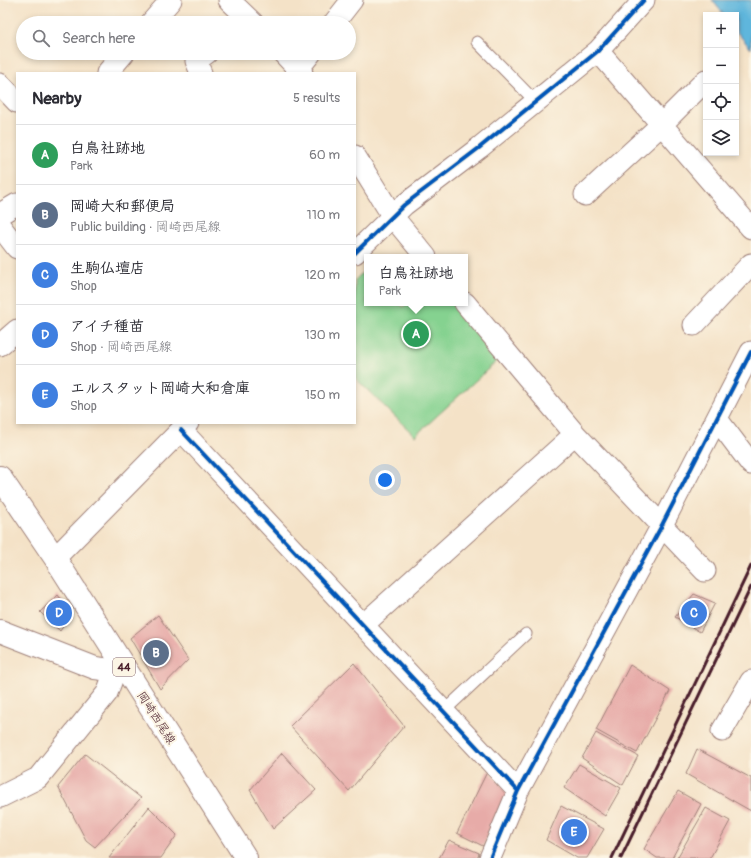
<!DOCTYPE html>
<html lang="en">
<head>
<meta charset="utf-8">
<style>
  body { margin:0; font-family:Pangolin,"Klee One",sans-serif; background:#f7f7f7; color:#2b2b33 }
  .controls { position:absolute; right:12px; top:12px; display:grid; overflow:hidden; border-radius:0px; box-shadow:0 2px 6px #0003 }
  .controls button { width:36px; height:36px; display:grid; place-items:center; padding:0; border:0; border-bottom:1px solid #e1e1e2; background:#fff; color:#2b2b33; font:20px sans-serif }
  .you { position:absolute; left:385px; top:480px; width:14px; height:14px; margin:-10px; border:3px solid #fff; border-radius:50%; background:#1a73e8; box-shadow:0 0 0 6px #1a73e833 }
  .badge { display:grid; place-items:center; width:26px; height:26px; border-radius:50%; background:#b5179e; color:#fff; font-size:13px; font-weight:700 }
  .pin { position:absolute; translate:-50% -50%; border:2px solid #fff; box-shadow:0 1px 4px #0006 }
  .popup { position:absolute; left:364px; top:254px; width:104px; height:52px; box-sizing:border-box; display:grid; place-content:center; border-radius:0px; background:#fff; filter:drop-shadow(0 1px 3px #0005); font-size:13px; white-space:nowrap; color:#7c7c81 }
  .popup b { font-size:15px; color:#2b2b33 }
  .popup::after { content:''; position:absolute; left:50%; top:100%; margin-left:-8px; border:8px solid transparent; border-top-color:#fff }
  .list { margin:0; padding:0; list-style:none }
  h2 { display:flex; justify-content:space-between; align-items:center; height:52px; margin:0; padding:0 16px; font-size:17px }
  h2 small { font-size:13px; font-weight:400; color:#7c7c81 }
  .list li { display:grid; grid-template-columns:26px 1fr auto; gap:12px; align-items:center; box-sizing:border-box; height:60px; padding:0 16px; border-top:1px solid #e1e1e2 }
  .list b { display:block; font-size:15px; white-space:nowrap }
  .list p { margin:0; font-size:13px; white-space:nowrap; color:#7c7c81 }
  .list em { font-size:13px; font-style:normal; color:#7c7c81 }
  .icon { flex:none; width:22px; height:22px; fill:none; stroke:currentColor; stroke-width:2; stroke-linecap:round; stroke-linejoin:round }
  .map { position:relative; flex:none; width:751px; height:858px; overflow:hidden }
  .search { position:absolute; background:#fff; box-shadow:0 2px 6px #0003; left:16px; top:16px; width:340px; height:44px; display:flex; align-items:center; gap:10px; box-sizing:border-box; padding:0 14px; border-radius:22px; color:#7c7c81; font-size:15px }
  .panel { position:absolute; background:#fff; box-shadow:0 2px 6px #0003; left:16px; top:72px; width:340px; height:352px; border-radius:0px }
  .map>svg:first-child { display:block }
  .green { fill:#85d290; stroke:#68785e }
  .water { fill:#5fb6dc; stroke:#546a84 }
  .building { fill:#e7aba8 }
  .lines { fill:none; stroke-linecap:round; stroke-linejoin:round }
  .lane-casing { stroke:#9f8079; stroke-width:13 }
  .street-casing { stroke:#9f8079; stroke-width:23 }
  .secondary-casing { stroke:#9f8079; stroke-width:24 }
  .primary-casing { stroke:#9f8079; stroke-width:24 }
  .lane { stroke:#fff; stroke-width:11 }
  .street { stroke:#fff; stroke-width:21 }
  .secondary { stroke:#fff; stroke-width:22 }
  .primary { stroke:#fff; stroke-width:22 }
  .rail { stroke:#4a1f2b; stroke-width:3 }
  .cycleway-casing { stroke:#fcf5e5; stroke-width:6 }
  .cycleway { stroke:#0057b8; stroke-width:4 }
  .labels { text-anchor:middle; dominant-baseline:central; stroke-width:4; stroke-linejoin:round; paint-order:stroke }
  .shield { fill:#fcf5e5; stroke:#7f5f63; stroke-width:1 }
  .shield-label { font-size:11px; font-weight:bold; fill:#4a1f2b }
  .street-label { font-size:12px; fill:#4a1f2b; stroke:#fcf5e5 }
</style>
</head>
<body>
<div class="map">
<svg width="751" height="858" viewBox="0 0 751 858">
  <rect width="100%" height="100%" fill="#fcf5e5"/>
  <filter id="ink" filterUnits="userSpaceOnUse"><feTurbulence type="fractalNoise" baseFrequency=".025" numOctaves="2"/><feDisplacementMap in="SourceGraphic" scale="8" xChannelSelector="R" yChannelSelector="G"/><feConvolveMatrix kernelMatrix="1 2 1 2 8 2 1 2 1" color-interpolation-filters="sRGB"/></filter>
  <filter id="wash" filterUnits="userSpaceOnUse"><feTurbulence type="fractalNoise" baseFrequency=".012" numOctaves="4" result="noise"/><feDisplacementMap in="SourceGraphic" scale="16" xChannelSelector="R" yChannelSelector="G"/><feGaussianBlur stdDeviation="0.9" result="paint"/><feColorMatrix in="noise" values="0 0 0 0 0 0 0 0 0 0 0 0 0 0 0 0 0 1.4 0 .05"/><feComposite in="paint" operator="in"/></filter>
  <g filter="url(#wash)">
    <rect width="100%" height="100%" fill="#f4e2c7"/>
    <path class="green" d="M367,268V303H399L403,307L407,303H454L498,360L415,436L355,378V280Z"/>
    <path class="water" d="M712,0H751V49L736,31V15H724Z"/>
    <g id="blocks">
      <path class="building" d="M694,594L715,603L700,632L675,617Z
        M58,595L72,613L60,631L40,612Z
        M158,615L188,660L160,689L130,638Z
        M354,663L404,726L349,791L290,726Z
        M630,665L670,691L637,753L596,730Z
        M596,733L638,756L623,785L582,758Z
        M697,749L751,778V811L686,774Z
        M282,753L316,790L273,829L250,790Z
        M85,754L141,798L95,847L86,840L58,787Z
        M579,764L621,788L605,816L564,788Z
        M488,770L509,793L483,846L457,833Z
        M678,791L701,804L672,858H657L644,849Z
        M561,806L604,829L587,858H577L546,840Z
        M149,807L177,835L161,858H109Z
        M706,808L730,821L710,858H677Z
        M449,840L479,853L477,858H439Z"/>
    </g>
  </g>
  <g filter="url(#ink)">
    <use href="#blocks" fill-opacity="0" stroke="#9f8079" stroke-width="1"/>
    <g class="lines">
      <g class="lane-casing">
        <path id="lane" d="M477,42L536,102
          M444,711L526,634"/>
      </g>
      <g class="street-casing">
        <path id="street" d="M229,0L253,23
          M151,23L171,0
          M334,23L352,0
          M598,51L751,228
          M283,53L302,73
          M298,69L311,53
          M107,73L124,53
          M201,73L196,61L207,53
          M0,84L17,102
          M355,156L393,217L426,257
          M585,195L661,125L706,80
          M0,214L17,204
          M0,226L17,248
          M355,253L404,205L479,148L598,51L644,0
          M465,303L575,434L705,571
          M694,325L751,264
          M0,345L17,330
          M717,419L751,464
          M181,430L518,791
          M55,558L188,423
          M363,625L575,434
          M722,731L751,681
          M0,797L38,778L107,693L115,671
          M490,858L518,791L661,527L751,352"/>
      </g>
      <g class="secondary-casing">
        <path id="secondary" d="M0,631L95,668L127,672"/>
      </g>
      <g class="primary-casing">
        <path id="primary" d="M0,477L55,558L246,858"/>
      </g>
      <use href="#lane" class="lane"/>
      <use href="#street" class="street"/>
      <use href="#secondary" class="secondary"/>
      <use href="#primary" class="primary"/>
      <path class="rail" d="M612,858L751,566
        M621,858L751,587"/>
      <g class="cycleway-casing">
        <path id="cycleway" d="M355,253L404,205L479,148L598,51L644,0
          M181,430L518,791
          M490,858L518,791L661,527L751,352"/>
      </g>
      <use href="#cycleway" class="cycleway"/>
    </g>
  </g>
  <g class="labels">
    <rect class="shield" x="113" y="658" width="22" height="18" rx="3"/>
    <g class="shield-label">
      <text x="124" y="667">44</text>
    </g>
    <g class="street-label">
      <text transform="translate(156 718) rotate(57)">岡崎西尾線</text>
    </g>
  </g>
</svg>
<div class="controls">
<button>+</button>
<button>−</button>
<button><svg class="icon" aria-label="locate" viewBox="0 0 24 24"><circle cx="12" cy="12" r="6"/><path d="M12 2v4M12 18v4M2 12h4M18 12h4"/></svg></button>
<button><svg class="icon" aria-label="layers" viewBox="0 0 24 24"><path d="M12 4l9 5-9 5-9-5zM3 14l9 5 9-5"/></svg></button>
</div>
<div class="you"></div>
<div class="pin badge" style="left:416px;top:334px;background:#2e9e5b">A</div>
<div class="popup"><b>白鳥社跡地</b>Park</div>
<div class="pin badge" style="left:156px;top:653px;background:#5c6f8a">B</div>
<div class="pin badge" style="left:694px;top:613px;background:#3f7fe0">C</div>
<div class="pin badge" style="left:59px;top:613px;background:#3f7fe0">D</div>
<div class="pin badge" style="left:574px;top:832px;background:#3f7fe0">E</div>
<div class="search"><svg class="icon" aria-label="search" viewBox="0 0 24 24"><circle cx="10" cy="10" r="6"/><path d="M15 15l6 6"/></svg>Search here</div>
<section class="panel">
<h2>Nearby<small>5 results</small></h2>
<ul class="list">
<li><span class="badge" style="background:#2e9e5b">A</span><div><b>白鳥社跡地</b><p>Park</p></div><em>60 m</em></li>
<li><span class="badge" style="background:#5c6f8a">B</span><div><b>岡崎大和郵便局</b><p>Public building · 岡崎西尾線</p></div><em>110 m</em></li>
<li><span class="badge" style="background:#3f7fe0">C</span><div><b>生駒仏壇店</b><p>Shop</p></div><em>120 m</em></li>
<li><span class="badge" style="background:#3f7fe0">D</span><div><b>アイチ種苗</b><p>Shop · 岡崎西尾線</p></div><em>130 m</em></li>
<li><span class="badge" style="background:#3f7fe0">E</span><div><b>エルスタット岡崎大和倉庫</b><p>Shop</p></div><em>150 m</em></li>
</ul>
</section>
</div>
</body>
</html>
